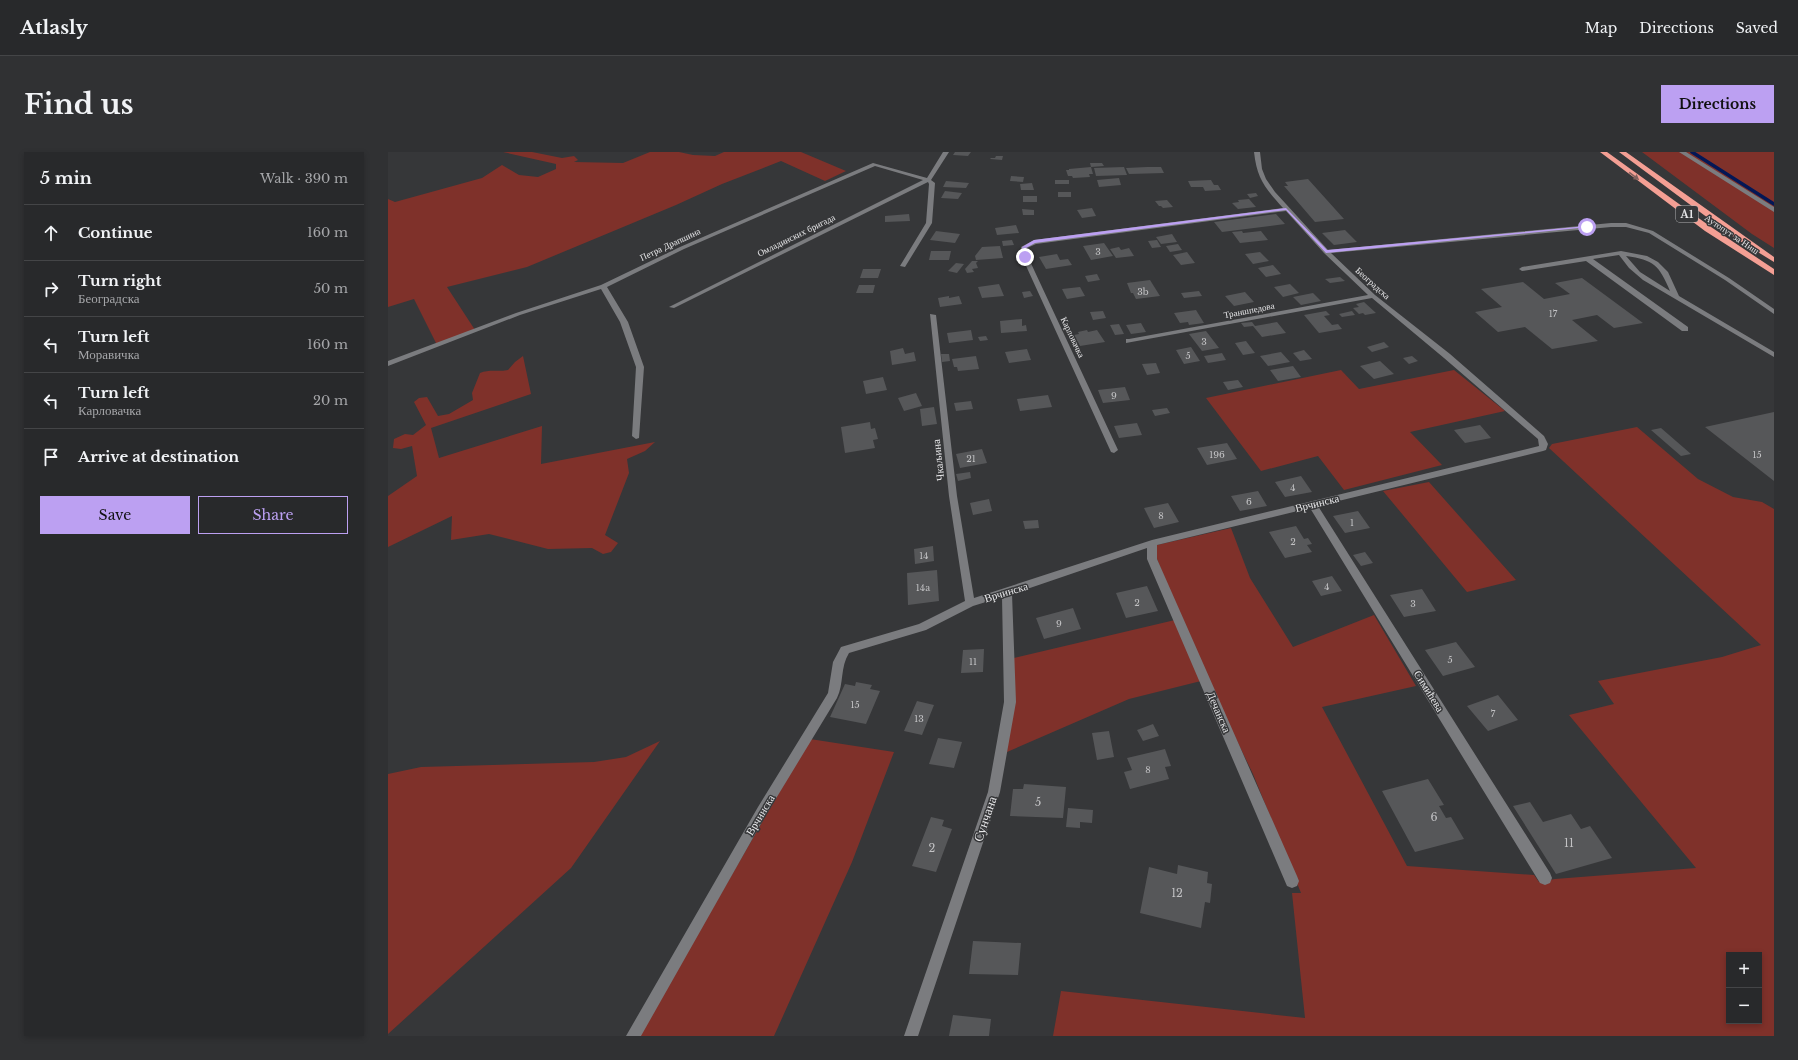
<!DOCTYPE html>
<html lang="en">
<head>
<meta charset="utf-8">
<style>
  body { margin:0; font-family:"Libre Baskerville",serif; background:#303133; color:#f1f3f6 }
  .controls { position:absolute; right:12px; bottom:12px; display:grid; overflow:hidden; border-radius:0px; box-shadow:0 2px 6px #0003 }
  .controls button { width:36px; height:36px; display:grid; place-items:center; padding:0; border:0; border-bottom:1px solid #444547; background:#28292b; color:#f1f3f6; font:20px sans-serif }
  .stop { position:absolute; width:12px; height:12px; margin:-9px; border:3px solid #bca0f2; border-radius:50%; background:#fff }
  .stop.end { background:#bca0f2; border-color:#fff; box-shadow:0 1px 4px #0008 }
  .list { margin:0; padding:0; list-style:none }
  h2 { display:flex; justify-content:space-between; align-items:center; height:52px; margin:0; padding:0 16px; font-size:17px }
  h2 small { font-size:13px; font-weight:400; color:#a5a6a9 }
  .list li { display:grid; grid-template-columns:26px 1fr auto; gap:12px; align-items:center; box-sizing:border-box; height:56px; padding:0 16px; border-top:1px solid #444547 }
  .list b { display:block; font-size:15px; white-space:nowrap }
  .list p { margin:0; font-size:13px; white-space:nowrap; color:#a5a6a9 }
  .list em { font-size:13px; font-style:normal; color:#a5a6a9 }
  .actions { display:flex; gap:8px; padding:12px 16px }
  .actions a { flex:1; padding:9px 0; border:1px solid #bca0f2; border-radius:0px; text-align:center; font-size:14px; color:#bca0f2 }
  .actions .main { background:#bca0f2; color:#111 }
  .icon { flex:none; width:22px; height:22px; fill:none; stroke:currentColor; stroke-width:2; stroke-linecap:round; stroke-linejoin:round }
  .map { position:relative; flex:none; width:1386px; height:884px; overflow:hidden; border-radius:0px }
  header { display:flex; align-items:center; gap:24px; box-sizing:border-box; height:56px; padding:0 20px; background:#28292b; border-bottom:1px solid #444547 }
  header strong { font-size:19px }
  nav { display:flex; gap:22px; margin-inline-start:auto; font-size:14px }
  .intro { display:flex; align-items:center; justify-content:space-between; box-sizing:border-box; height:96px; padding:0 24px }
  h1 { margin:0; font-size:28px }
  .button { padding:10px 18px; border-radius:0px; background:#bca0f2; color:#111; font-size:14px; font-weight:700 }
  main { display:flex; gap:24px; padding:0 24px }
  aside { flex:1; background:#28292b; border-radius:0px; box-shadow:0 2px 6px #0003 }
  .map>svg:first-child { display:block }
  .green { fill:#7f312a; fill-rule:evenodd }
  .lines { fill:none; stroke-linecap:round; stroke-linejoin:round }
  .stream { stroke:#031756; stroke-width:3.5 }
  .building { fill:#565759 }
  .lane { fill:#7b7c7f; fill-rule:evenodd }
  .street { fill:#7b7c7f; fill-rule:evenodd }
  .highway { fill:#f49f94; fill-rule:evenodd }
  .oneway { fill:#82615d }
  .route { fill:#bca0f2 }
  .labels { text-anchor:middle; dominant-baseline:central; stroke-width:3; stroke-linejoin:round; paint-order:stroke }
  .far-street-label { font-size:9px; fill:#e6e6e8; stroke:#363739 }
  .number-label { font-size:9px; fill:#c2c2c4 }
  .shield { fill:#363739; stroke:#b1b2b4; stroke-width:1 }
  .shield-label { font-size:10px; font-weight:bold; fill:#e6e6e8 }
  .street-label { font-size:11px; fill:#e6e6e8; stroke:#363739 }
  .near-number-label { font-size:11px; fill:#c2c2c4 }
  .near-street-label { font-size:13px; fill:#e6e6e8; stroke:#363739 }
</style>
</head>
<body>
<header>
<strong>Atlasly</strong>
<nav><a>Map</a><a>Directions</a><a>Saved</a></nav>
</header>
<div class="intro"><h1>Find us</h1><a class="button">Directions</a></div>
<main>
<aside>
<h2>5 min<small>Walk · 390 m</small></h2>
<ul class="list">
<li><svg class="icon" aria-label="ahead" viewBox="0 0 24 24"><path d="M12 20V5M6 11l6-6 6 6"/></svg><div><b>Continue</b></div><em>160 m</em></li>
<li><svg class="icon" aria-label="right" viewBox="0 0 24 24"><path d="M7 20v-9h11M14 6l5 5-5 5"/></svg><div><b>Turn right</b><p>Београдска</p></div><em>50 m</em></li>
<li><svg class="icon" aria-label="left" viewBox="0 0 24 24"><path d="M17 20v-9H6M10 6l-5 5 5 5"/></svg><div><b>Turn left</b><p>Моравичка</p></div><em>160 m</em></li>
<li><svg class="icon" aria-label="left" viewBox="0 0 24 24"><path d="M17 20v-9H6M10 6l-5 5 5 5"/></svg><div><b>Turn left</b><p>Карловачка</p></div><em>20 m</em></li>
<li><svg class="icon" aria-label="arrive" viewBox="0 0 24 24"><path d="M6 21V4h12l-3 4 3 4H6"/></svg><div><b>Arrive at destination</b></div></li>
</ul>
<div class="actions"><a class="main">Save</a><a>Share</a></div>
</aside>
<div class="map">
<svg width="1386" height="884" viewBox="0 0 1386 884">
  <rect width="100%" height="100%" fill="#363739"/>
  <path class="green" d="M115,0H144L174,6L186,4L190,8L186,10L235,11L262,0H291L305,3L327,4L336,0H413L458,19L437,29L393,9L334,32L288,53L139,115L59,135L87,178L49,193L26,147L0,155V47L7,50L94,26L114,13L131,23L150,25L168,17V12Z
    M1254,0H1386V96L1364,82Z
    M135,204L143,242L43,276L51,306L154,274L153,312L267,290L257,299L239,307L241,321L217,383L230,391L223,400L215,402L204,396L160,397L101,382L63,388L64,364L0,395V344L29,324L24,294L13,297L5,296L6,287L17,282L25,283L38,273L26,250L31,246L39,245L50,264L61,262L85,248L84,241L92,221C101,217 110,220 120,218L127,210Z
    M953,218L971,237L1066,218L1117,259L1022,280L1054,313L956,338L930,304L873,319L818,246Z
    M1249,275L1310,327L1345,345L1374,350L1386,357V884H665L673,839L917,866L904,741H913L865,622L836,562L785,447L769,407V393L843,376L862,426L905,495L986,463L1028,534L934,555L1019,714L1146,723L1151,730L1167,727L1308,716L1181,563L1226,552L1210,529L1334,505L1373,493L1161,296L1164,292ZM1341,803H1371V869H1341Z
    M1041,330L1128,428L1079,440L995,339Z
    M787,468L813,529L741,547L619,600L626,506Z
    M422,587L506,600L464,710L386,884H251Z
    M272,589L183,716L0,882V622L33,615L206,610L238,605Z"/>
  <g class="lines">
    <path class="stream" d="M1304,0L1386,52"/>
  </g>
  <path class="building" d="M567,0H583L580,4L565,3Z
    M608,4H615L614,8L602,7L603,6H607Z
    M702,11H714L716,14L703,15Z
    M703,15L705,22H701L702,25L685,26L684,24H680L678,18H681V17Z
    M736,15L739,23L708,24L706,16Z
    M759,15H773L776,21L741,22L738,16Z
    M623,24L636,25L635,30L622,29Z
    M731,26L733,33L711,35L709,28Z
    M920,27L956,67L927,70L896,34H900L897,30Z
    M667,28H681V32H667Z
    M823,28L826,33H830L833,38L817,39L815,35H803L800,29Z
    M558,29L581,31L578,36L555,35Z
    M644,31L646,38H633L632,32Z
    M557,39L574,41L570,47L553,46Z
    M670,40H683V45H670Z
    M868,41L870,44L862,46L859,42Z
    M635,44H649V50H635Z
    M861,47L868,55L850,57L844,51L851,50L850,48Z
    M779,48L785,55L775,56L773,54H771L767,49Z
    M704,56L708,64L694,66L689,58Z
    M634,57L646,58V63H635Z
    M521,62L522,69L497,70V64Z
    M888,62L897,72L834,80L826,70Z
    M628,73L631,81L609,83L607,76Z
    M957,78L969,90L946,93L934,81Z
    M548,79L572,82L567,91L542,88Z
    M854,79L855,81L873,79L880,88L852,91L844,80Z
    M784,82L789,90L773,92L768,85Z
    M624,88L626,93L615,94L614,89Z
    M769,88L773,95L764,96L760,89Z
    M716,91L725,104L703,108L695,94Z
    M790,92L794,98L782,100L778,94Z
    M612,94L615,106L588,108L587,104L594,95Z
    M731,95L733,98L741,96L746,104L728,106L722,97Z
    M543,99H563L561,108H541Z
    M799,100L807,111L793,113L785,103Z
    M872,100L881,109L865,112L857,102Z
    M669,102L672,108L680,107L684,113L658,117L651,105Z
    M584,109H590L588,111L590,116L584,117L586,120L579,121L577,117Z
    M568,111L576,112L569,121L560,119Z
    M885,113L893,122L878,125L870,116Z
    M475,117H493L490,126H472Z
    M709,122L712,128L700,130L697,124Z
    M952,125L957,129L942,131L937,127Z
    M1194,126L1255,171L1226,176L1209,163L1184,168L1210,189L1164,197L1137,175L1110,180L1087,160L1114,155L1093,137L1135,130L1156,147L1182,142L1167,131Z
    M762,128L772,144L748,147L745,141H743L739,131Z
    M611,132L616,144L594,146L590,135Z
    M902,132L911,141L895,145L886,135Z
    M471,133H487L485,141H468Z
    M692,135L697,144L679,147L674,137Z
    M642,139L645,144L636,146L634,140Z
    M811,139L814,144L796,146L793,141Z
    M857,140L866,150L846,154L837,144Z
    M925,141L933,149L913,153L905,145Z
    M561,144V146L571,144L574,152L552,155L550,146Z
    M976,150L988,161L977,163L975,161L971,162L965,156L971,155L968,152Z
    M808,158L816,171L801,173L800,170L792,171L786,161Z
    M715,159L718,166L705,168L702,160Z
    M938,159L942,163L936,164L944,173L950,172L954,177L931,181L916,163Z
    M964,159L967,163L954,165L951,162Z
    M634,167V174L638,173L639,179L613,181L612,169Z
    M864,170L867,174L889,170L898,181L874,185L865,174L856,175L853,171Z
    M753,171L758,180L743,182L738,173Z
    M731,172L736,182L727,183L722,173Z
    M583,178L585,188L561,191L559,181Z
    M699,178L700,180L709,178L717,190L692,194L686,183L691,182L690,180Z
    M818,179L831,196L814,199L801,182Z
    M598,184L600,188L592,189L590,185Z
    M858,189L867,201L855,203L847,191Z
    M996,190L1001,195L984,200L979,195Z
    M803,195L812,209L796,212L788,198Z
    M515,196L517,202L526,200L528,209L504,213L502,199Z
    M639,197L643,208L621,211L617,200Z
    M916,198L924,207L912,209L905,201Z
    M893,200L902,210L880,214L872,204Z
    M834,201L838,208L820,211L816,204Z
    M553,202H561L562,209L554,210Z
    M588,204L591,217L570,219L569,215H566L564,207Z
    M1024,204L1030,209L1021,212L1015,206Z
    M992,209L1006,222L986,227L972,214Z
    M768,211L772,221L759,223L754,212Z
    M905,214L913,225L890,229L882,218Z
    M495,225L499,238L478,242L475,229Z
    M850,228L855,235L840,238L835,230Z
    M737,235L742,248L715,251L710,238Z
    M528,241L534,254L516,259L510,246Z
    M660,243L664,255L632,259L629,247Z
    M583,249L585,257L568,259L566,251Z
    M546,255L549,272L534,274L532,257Z
    M779,256L782,261L767,264L764,258Z
    M1386,260V329L1317,275Z
    M482,270L483,277L487,276L490,287L485,288L487,296L457,301L453,275Z
    M749,271L754,283L731,286L726,274Z
    M1092,273L1103,286L1077,291L1066,278Z
    M1273,276L1303,302L1293,304L1263,278Z
    M839,291L849,307L819,313L809,296Z
    M594,297L599,311L572,316L568,302Z
    M582,320L583,326L570,329L568,322Z
    M913,324L924,340L897,345L887,330Z
    M870,339L879,354L852,359L843,344Z
    M601,347L604,359L585,363L582,351Z
    M780,351L791,370L766,376L756,356Z
    M970,359L982,376L957,381L945,364Z
    M650,368L651,376L637,377L635,369Z
    M908,374L916,387L920,386L924,392L919,393L924,400L897,406L881,380Z
    M545,394L546,409L527,412L526,397Z
    M977,400L985,411L973,414L965,403Z
    M549,418L551,449L520,453L519,421Z
    M944,424L954,439L933,444L924,429Z
    M759,434L770,459L738,466L728,441Z
    M1034,437L1048,459L1016,465L1002,443Z
    M685,456L693,477L656,487L648,466Z
    M1068,490L1087,515L1055,524L1037,498Z
    M596,497L595,520L573,521L575,498Z
    M468,530L484,533L482,537L492,539L478,572L442,565L457,532L467,534Z
    M1110,543L1130,568L1100,579L1079,554Z
    M529,549L546,553L534,583L516,579Z
    M765,572L771,584L755,589L749,578Z
    M721,579L726,605L709,608L704,581Z
    M550,586L574,590L566,616L541,612Z
    M777,597L783,614L777,615L781,627L742,637L736,620L744,618L739,606Z
    M1040,627L1056,653L1051,654L1058,666L1063,665L1076,687L1027,700L994,639Z
    M636,632L678,635L675,666L622,664L625,637H635Z
    M1142,650L1155,670L1183,662L1193,677L1202,674L1224,706L1168,722L1125,654Z
    M680,656L705,658L704,671L692,670V676L678,675Z
    M543,665L556,668L554,674L564,677L548,720L524,714Z
    M790,713L820,720L819,731L824,732L822,751L817,750L813,776L752,761L761,715L789,722Z
    M585,789L633,791L630,823L581,822Z
    M565,863L603,867L601,884H561Z"/>
  <g class="lines">
    <path class="lane" d="M1291,0H1298L1386,55V60Z
      M1233,99L1259,104L1270,110L1280,120L1291,144L1386,200V205L1255,128L1241,116L1231,103L1205,107L1300,175V179H1294L1198,109L1134,119L1131,117L1134,115ZM1238,104C1266,108 1271,113 1282,139L1252,120Z"/>
    <path class="street" d="M555,0H561L543,28L547,31L544,71L517,115L512,114L538,71L541,32L540,30L286,156L281,155L535,28L487,14L296,97L219,135L240,170L256,215L251,286L248,287L244,284L248,215L232,170L213,137L132,163L0,214V209L128,161L213,133L292,95L485,11L539,26Z
      M866,0H872L874,17L878,27L887,40L940,98L1223,71H1238L1265,79L1341,126L1386,157V162L1337,128L1261,81L1238,75H1223L943,101L987,143L1062,202L1156,284L1160,292L1158,298L1155,299L930,354L1162,721L1164,726L1162,731L1157,733L1152,731L922,356L769,393V407L909,724L911,729L909,734L904,736L899,734L759,407V396L624,442L628,550L612,640L530,884H516L600,640L616,550L614,445L585,454L538,478L461,501C452,515 456,532 449,546L378,663L253,884H238L370,655L440,541L445,510L453,495L531,472L577,449L561,344L542,162L548,163L569,344L586,446L764,388L1151,294L1150,287L1056,206L984,146L738,191V187H741L980,143L936,101L898,59L648,92L639,96L640,105L730,298L726,301L723,300L634,105L633,95L646,88L895,56C877,36 869,27 866,0Z"/>
    <path class="highway" d="M1212,0H1219L1323,75L1386,117V123L1317,79Z
      M1231,0H1238L1386,105V110L1347,86Z"/>
  </g>
  <defs><path id="oneway-solid" d="M-6-.8H1V-3.2L6.5 0L1 3.2V.8H-6Z"/></defs>
  <use class="oneway" href="#oneway-solid" transform="translate(1246 24) rotate(37)"/>
  <path class="route" d="M898,56L939,98L1199,74L1201,75L938,101L898,58L647,91L638,96L639,105H635L634,95L646,88Z"/>
  <g class="labels">
    <g class="far-street-label">
      <text transform="translate(1344 82) rotate(34)">Аутопут за Ниш</text>
      <text transform="translate(408 83) rotate(-26)">Омладинских бригада</text>
      <text transform="translate(282 92) rotate(-25)">Петра Драпшина</text>
      <text transform="translate(985 131) rotate(42)">Београдска</text>
      <text transform="translate(861 158) rotate(-11)">Траншпедова</text>
      <text transform="translate(685 185) rotate(65)">Карловачка</text>
    </g>
    <g class="number-label">
      <text x="710" y="99">3</text>
      <text x="755" y="139">3b</text>
      <text x="1165" y="161">17</text>
      <text x="816" y="189">3</text>
      <text x="800" y="203">5</text>
      <text x="726" y="243">9</text>
      <text x="829" y="302">196</text>
      <text x="1369" y="302">15</text>
      <text x="583" y="306">21</text>
      <text x="905" y="335">4</text>
      <text x="861" y="349">6</text>
      <text x="773" y="363">8</text>
      <text x="964" y="370">1</text>
      <text x="905" y="389">2</text>
      <text x="536" y="403">14</text>
      <text x="939" y="434">4</text>
      <text x="535" y="435">14a</text>
      <text x="749" y="450">2</text>
      <text x="1025" y="451">3</text>
      <text x="671" y="471">9</text>
      <text x="1062" y="507">5</text>
      <text x="585" y="509">11</text>
      <text x="467" y="552">15</text>
      <text x="1105" y="561">7</text>
      <text x="531" y="566">13</text>
      <text x="760" y="617">8</text>
    </g>
    <rect class="shield" x="1288" y="54" width="22" height="16" rx="3"/>
    <g class="shield-label">
      <text x="1299" y="62">A1</text>
    </g>
    <g class="street-label">
      <text transform="translate(550 308) rotate(-96)">Чкаљина</text>
      <text transform="translate(929 351) rotate(-14)">Врчинска</text>
      <text transform="translate(618 440) rotate(-17)">Врчинска</text>
      <text transform="translate(1041 539) rotate(58)">Симићева</text>
      <text transform="translate(831 560) rotate(67)">Дечанска</text>
      <text transform="translate(372 663) rotate(-59)">Врчинска</text>
    </g>
    <g class="near-number-label">
      <text x="650" y="650">5</text>
      <text x="1046" y="665">6</text>
      <text x="1181" y="691">11</text>
      <text x="544" y="696">2</text>
      <text x="789" y="741">12</text>
    </g>
    <g class="near-street-label">
      <text transform="translate(597 667) rotate(-71)">Сунчана</text>
    </g>
  </g>
</svg>
<div class="controls">
<button>+</button>
<button>−</button>
</div>
<div class="stop" style="left:1199px;top:75px"></div>
<div class="stop end" style="left:637px;top:105px"></div>
</div>
</main>
</body>
</html>
